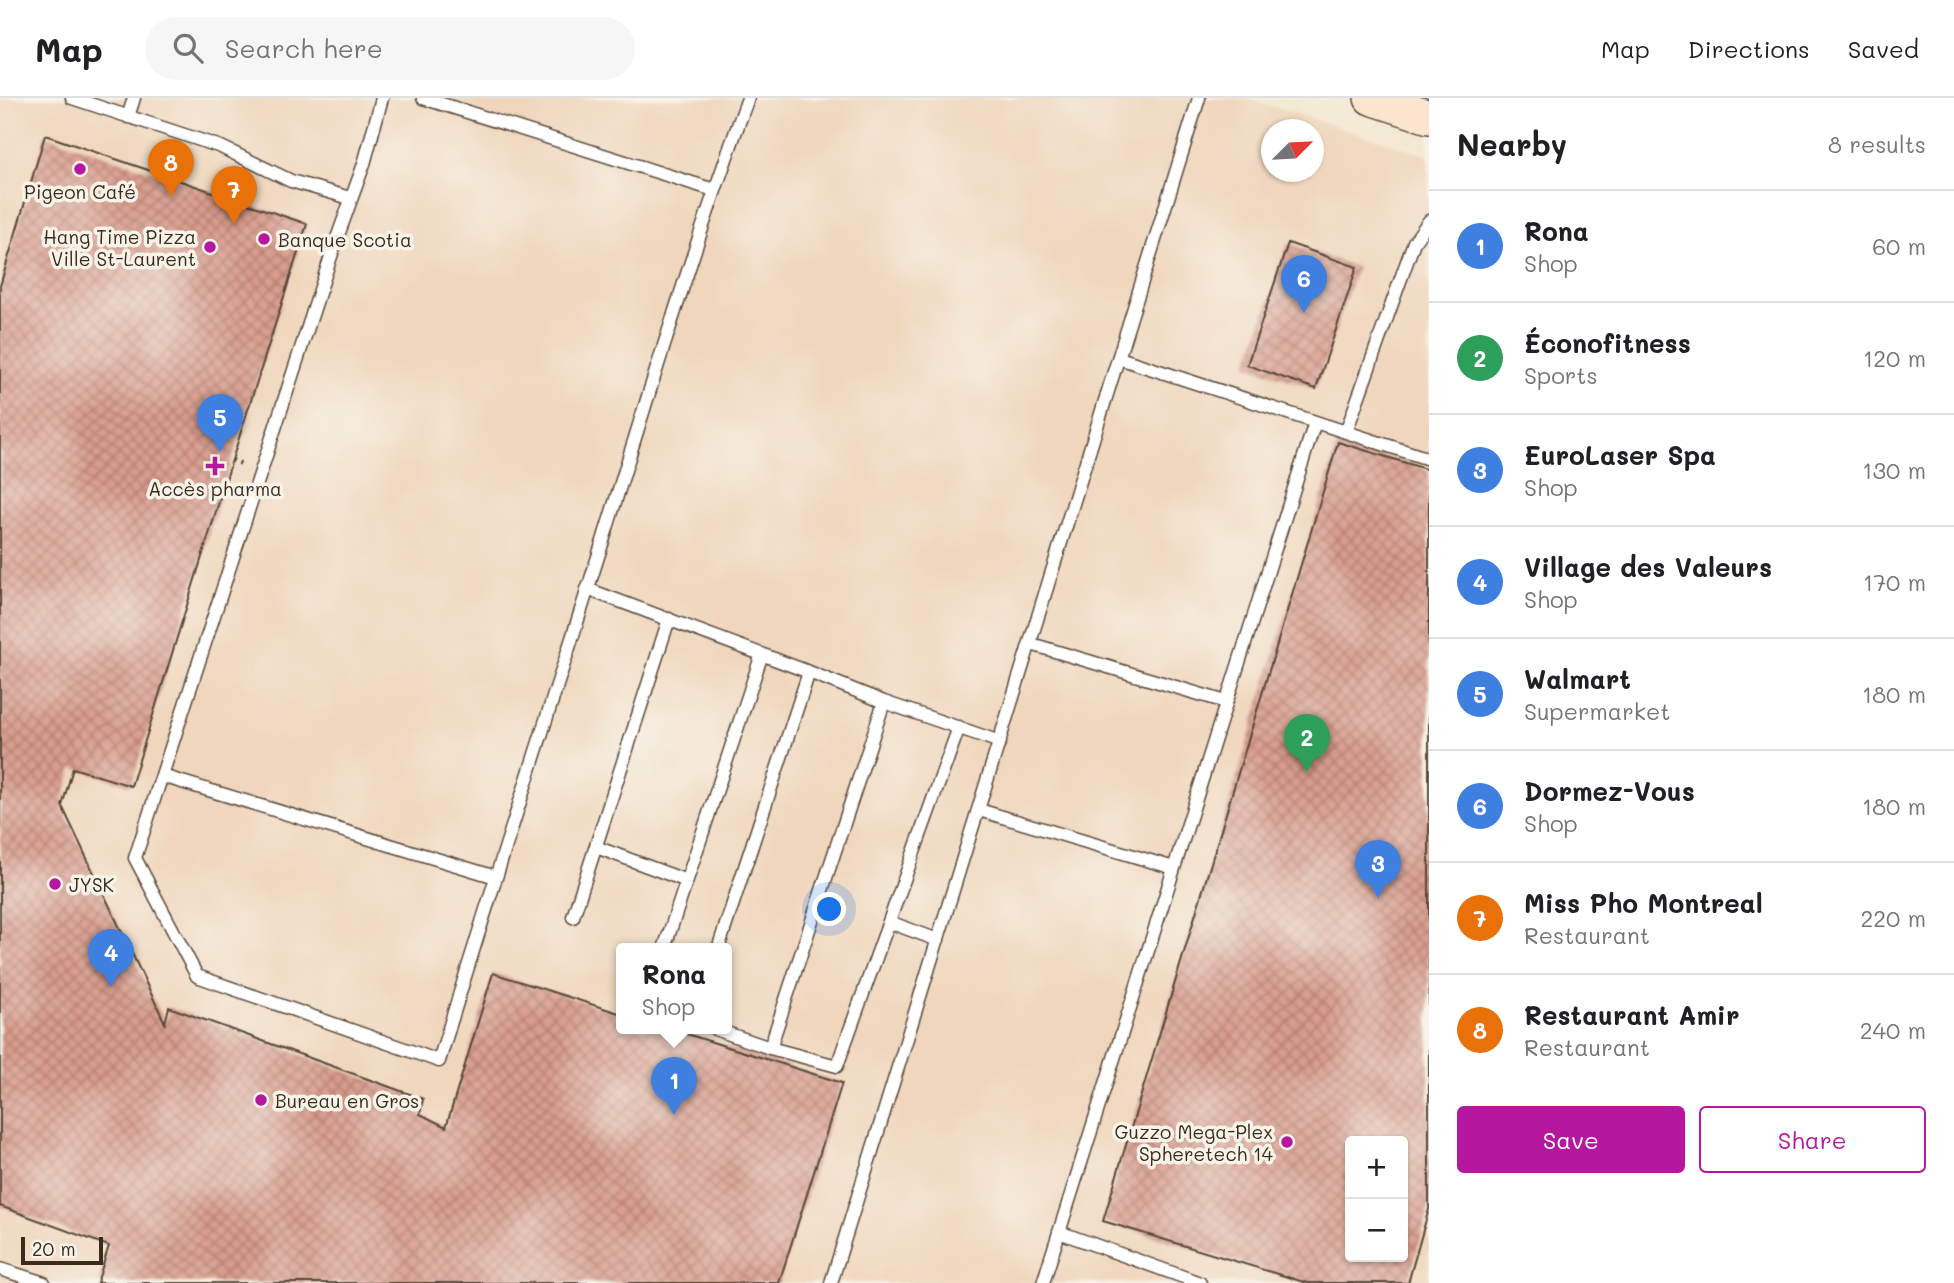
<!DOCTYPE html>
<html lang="en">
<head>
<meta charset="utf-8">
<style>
  body { margin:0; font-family:Mali,sans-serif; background:#f6f6f6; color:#202124 }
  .controls { position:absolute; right:21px; bottom:21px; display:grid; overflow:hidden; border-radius:7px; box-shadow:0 2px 5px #0004 }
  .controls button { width:63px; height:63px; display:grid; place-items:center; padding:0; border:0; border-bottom:2px solid #e0e0e0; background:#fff; color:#202124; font:35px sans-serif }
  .compass { position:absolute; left:1261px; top:21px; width:63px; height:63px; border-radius:50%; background:#fff; box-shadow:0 2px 5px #0004; rotate:66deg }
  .scale { position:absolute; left:21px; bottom:18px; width:82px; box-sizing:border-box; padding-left:7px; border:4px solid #3b2a1e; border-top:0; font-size:19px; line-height:24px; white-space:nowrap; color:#3b2a1e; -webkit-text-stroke:5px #f7f3e8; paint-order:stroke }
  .you { position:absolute; left:830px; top:812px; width:24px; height:24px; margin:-18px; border:5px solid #fff; border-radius:50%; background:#1a73e8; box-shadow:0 0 0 10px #1a73e833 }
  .badge { display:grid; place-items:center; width:46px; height:46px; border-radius:50%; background:#b5179e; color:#fff; font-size:23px; font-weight:700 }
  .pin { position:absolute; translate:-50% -58px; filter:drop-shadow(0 2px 4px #0008) }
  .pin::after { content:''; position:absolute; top:37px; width:24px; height:21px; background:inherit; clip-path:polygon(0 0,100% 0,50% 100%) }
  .popup { position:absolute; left:616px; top:845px; width:116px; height:91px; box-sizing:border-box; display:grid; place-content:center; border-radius:7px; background:#fff; filter:drop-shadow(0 2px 5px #0005); font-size:23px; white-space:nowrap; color:#757577 }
  .popup b { font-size:26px; color:#202124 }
  .popup::after { content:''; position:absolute; left:50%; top:100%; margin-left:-14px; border:14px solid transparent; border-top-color:#fff }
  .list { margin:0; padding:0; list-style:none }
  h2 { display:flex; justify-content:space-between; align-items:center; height:91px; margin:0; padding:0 28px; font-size:30px }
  h2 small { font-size:23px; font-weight:400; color:#757577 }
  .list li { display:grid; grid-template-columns:46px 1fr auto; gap:21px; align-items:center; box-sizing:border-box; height:112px; padding:0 28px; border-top:2px solid #e0e0e0 }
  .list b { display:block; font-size:26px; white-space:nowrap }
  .list p { margin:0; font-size:23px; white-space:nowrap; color:#757577 }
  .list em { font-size:23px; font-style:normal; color:#757577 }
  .actions { display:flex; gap:14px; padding:21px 28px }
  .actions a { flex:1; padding:16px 0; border:2px solid #b5179e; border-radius:7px; text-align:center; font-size:24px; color:#b5179e }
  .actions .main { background:#b5179e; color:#fff }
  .icon { flex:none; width:38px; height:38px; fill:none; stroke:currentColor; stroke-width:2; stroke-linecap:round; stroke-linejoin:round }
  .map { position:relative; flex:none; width:1429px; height:1185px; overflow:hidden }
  header { display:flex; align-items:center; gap:42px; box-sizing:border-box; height:98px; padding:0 35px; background:#fff; border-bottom:2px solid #e0e0e0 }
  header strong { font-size:33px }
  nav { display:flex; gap:38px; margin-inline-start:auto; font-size:24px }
  .search { width:490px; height:63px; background:#f6f6f6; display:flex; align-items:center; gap:18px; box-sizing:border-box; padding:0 24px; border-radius:38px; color:#757577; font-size:26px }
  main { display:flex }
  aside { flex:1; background:#fff }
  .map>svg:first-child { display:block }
  .built { fill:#f0d6bc; fill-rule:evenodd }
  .building { fill:url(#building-cross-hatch); fill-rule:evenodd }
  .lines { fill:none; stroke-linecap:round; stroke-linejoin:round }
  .lane-casing { stroke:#574639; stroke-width:15 }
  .secondary-casing { stroke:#574639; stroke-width:36 }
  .path { stroke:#574639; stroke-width:4.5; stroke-dasharray:2 5; stroke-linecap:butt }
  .lane { stroke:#fff; stroke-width:12 }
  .secondary { stroke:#fce5cf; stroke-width:33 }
  .poi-dot { fill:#b5179e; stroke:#f7f3e8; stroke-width:2.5 }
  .labels { text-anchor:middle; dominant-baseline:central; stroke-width:7; stroke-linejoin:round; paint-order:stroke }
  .poi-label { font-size:19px; fill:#3b2a1e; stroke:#f7f3e8; text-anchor:start }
</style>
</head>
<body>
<header>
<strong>Map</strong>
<div class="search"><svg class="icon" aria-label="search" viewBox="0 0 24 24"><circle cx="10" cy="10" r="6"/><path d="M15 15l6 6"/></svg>Search here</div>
<nav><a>Map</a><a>Directions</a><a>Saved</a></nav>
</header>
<main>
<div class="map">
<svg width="1429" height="1185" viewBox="0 0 1429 1185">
  <defs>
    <pattern id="building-cross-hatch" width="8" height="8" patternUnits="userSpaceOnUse" patternTransform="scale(1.75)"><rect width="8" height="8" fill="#d99c8d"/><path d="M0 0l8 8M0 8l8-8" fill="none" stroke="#b17f73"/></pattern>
  </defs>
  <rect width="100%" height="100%" fill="#f7f3e8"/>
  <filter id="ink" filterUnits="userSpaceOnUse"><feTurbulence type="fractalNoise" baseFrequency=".0143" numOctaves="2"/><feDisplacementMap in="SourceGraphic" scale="14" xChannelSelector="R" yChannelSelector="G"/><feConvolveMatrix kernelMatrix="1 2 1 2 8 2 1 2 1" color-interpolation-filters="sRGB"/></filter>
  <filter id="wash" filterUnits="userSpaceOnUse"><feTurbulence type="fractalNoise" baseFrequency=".00686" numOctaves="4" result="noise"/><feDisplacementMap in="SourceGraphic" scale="28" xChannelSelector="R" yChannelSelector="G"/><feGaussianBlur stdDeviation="1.57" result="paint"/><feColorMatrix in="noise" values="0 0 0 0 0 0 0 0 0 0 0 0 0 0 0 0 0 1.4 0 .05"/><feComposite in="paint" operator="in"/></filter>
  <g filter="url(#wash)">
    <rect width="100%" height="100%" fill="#f3e8d1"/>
    <path class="built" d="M0,0H1247L1429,58V1185H0ZM1272,32H1314V74H1272ZM622,851H726V931H622ZM1350,1043H1403V1159H1350Z"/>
    <g id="blocks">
      <path class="building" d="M45,37L307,126L232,362L131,688L73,670L62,708L165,925L169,909L423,1001L420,1016L446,1029L493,875L622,916V931H671L842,985L779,1185H97L109,1148L0,1108V188Z
        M1288,145L1357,169L1316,291L1247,267Z
        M1338,344L1429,372V1111L1408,1185H1307L1103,1123ZM1350,1043H1403V1159H1350Z"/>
    </g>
  </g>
  <g filter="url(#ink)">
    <use href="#blocks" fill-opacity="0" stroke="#574639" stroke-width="2"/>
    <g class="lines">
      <g class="lane-casing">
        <path id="lane" d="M72,0L221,49L291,83L350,100
          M382,0L364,66L336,143L135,760L197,878L439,963C492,789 548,616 603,443C649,295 694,146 748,0
          M423,0L714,92
          M128,19L134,0
          M1119,260L1429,361
          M1346,334L1414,144L1429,123
          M587,491L809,574L884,604L1000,644
          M1031,546L1226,604
          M162,678L496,779
          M979,712L1174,770
          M596,749L687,783
          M573,819L669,521
          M889,824L938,842
          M664,851L762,556
          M718,851L809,574
          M715,931L770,950L837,968L959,629
          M770,950L884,604
          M1059,1134L1200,1185
          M0,1171L44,1185
          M831,1185L1199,0
          M1043,1185L1315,324"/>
      </g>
      <g class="secondary-casing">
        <path id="secondary" d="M1371,0L1429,19"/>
      </g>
      <path class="path" d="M232,362L244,367"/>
      <use href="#lane" class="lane"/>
      <use href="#secondary" class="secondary"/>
    </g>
  </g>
  <g class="poi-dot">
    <circle cx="80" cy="71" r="7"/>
    <circle cx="264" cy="141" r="7"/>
    <circle cx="210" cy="149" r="7"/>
    <path d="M211.5 357.5h7v7h7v7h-7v7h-7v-7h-7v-7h7z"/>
    <circle cx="55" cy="786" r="7"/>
    <circle cx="261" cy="1002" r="7"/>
    <circle cx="1287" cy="1044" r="7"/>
  </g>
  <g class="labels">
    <g class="poi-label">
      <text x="80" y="93" text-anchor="middle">Pigeon Café</text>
      <text x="196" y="138" text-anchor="end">Hang Time Pizza<tspan x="196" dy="22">Ville St-Laurent</tspan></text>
      <text x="278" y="141">Banque Scotia</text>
      <text x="215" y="390" text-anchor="middle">Accès pharma</text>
      <text x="69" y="786">JYSK</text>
      <text x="275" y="1002">Bureau en Gros</text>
      <text x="1273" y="1033" text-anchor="end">Guzzo Mega-Plex<tspan x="1273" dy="22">Spheretech 14</tspan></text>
    </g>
  </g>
</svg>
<div class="controls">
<button>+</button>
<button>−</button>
</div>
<svg class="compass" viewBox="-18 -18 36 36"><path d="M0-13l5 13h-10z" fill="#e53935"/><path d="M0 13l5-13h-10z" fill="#757577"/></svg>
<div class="scale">20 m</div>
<div class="you"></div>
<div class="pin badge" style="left:674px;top:1017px;background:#3f7fe0">1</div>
<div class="popup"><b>Rona</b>Shop</div>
<div class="pin badge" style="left:1307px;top:674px;background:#2e9e5b">2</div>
<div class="pin badge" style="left:1378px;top:800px;background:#3f7fe0">3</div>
<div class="pin badge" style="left:111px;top:889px;background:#3f7fe0">4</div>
<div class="pin badge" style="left:220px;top:354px;background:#3f7fe0">5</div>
<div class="pin badge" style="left:1304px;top:215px;background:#3f7fe0">6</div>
<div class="pin badge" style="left:234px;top:126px;background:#e8710a">7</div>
<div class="pin badge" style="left:171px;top:99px;background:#e8710a">8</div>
</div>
<aside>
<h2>Nearby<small>8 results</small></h2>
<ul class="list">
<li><span class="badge" style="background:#3f7fe0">1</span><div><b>Rona</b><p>Shop</p></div><em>60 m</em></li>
<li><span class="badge" style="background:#2e9e5b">2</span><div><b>Éconofitness</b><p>Sports</p></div><em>120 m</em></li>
<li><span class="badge" style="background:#3f7fe0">3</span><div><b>EuroLaser Spa</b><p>Shop</p></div><em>130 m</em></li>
<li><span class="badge" style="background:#3f7fe0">4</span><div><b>Village des Valeurs</b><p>Shop</p></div><em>170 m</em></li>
<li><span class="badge" style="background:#3f7fe0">5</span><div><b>Walmart</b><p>Supermarket</p></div><em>180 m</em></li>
<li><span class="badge" style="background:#3f7fe0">6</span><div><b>Dormez-Vous</b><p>Shop</p></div><em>180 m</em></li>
<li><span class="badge" style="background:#e8710a">7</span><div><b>Miss Pho Montreal</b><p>Restaurant</p></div><em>220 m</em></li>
<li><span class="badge" style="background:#e8710a">8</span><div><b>Restaurant Amir</b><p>Restaurant</p></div><em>240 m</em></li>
</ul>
<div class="actions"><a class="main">Save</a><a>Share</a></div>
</aside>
</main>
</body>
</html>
